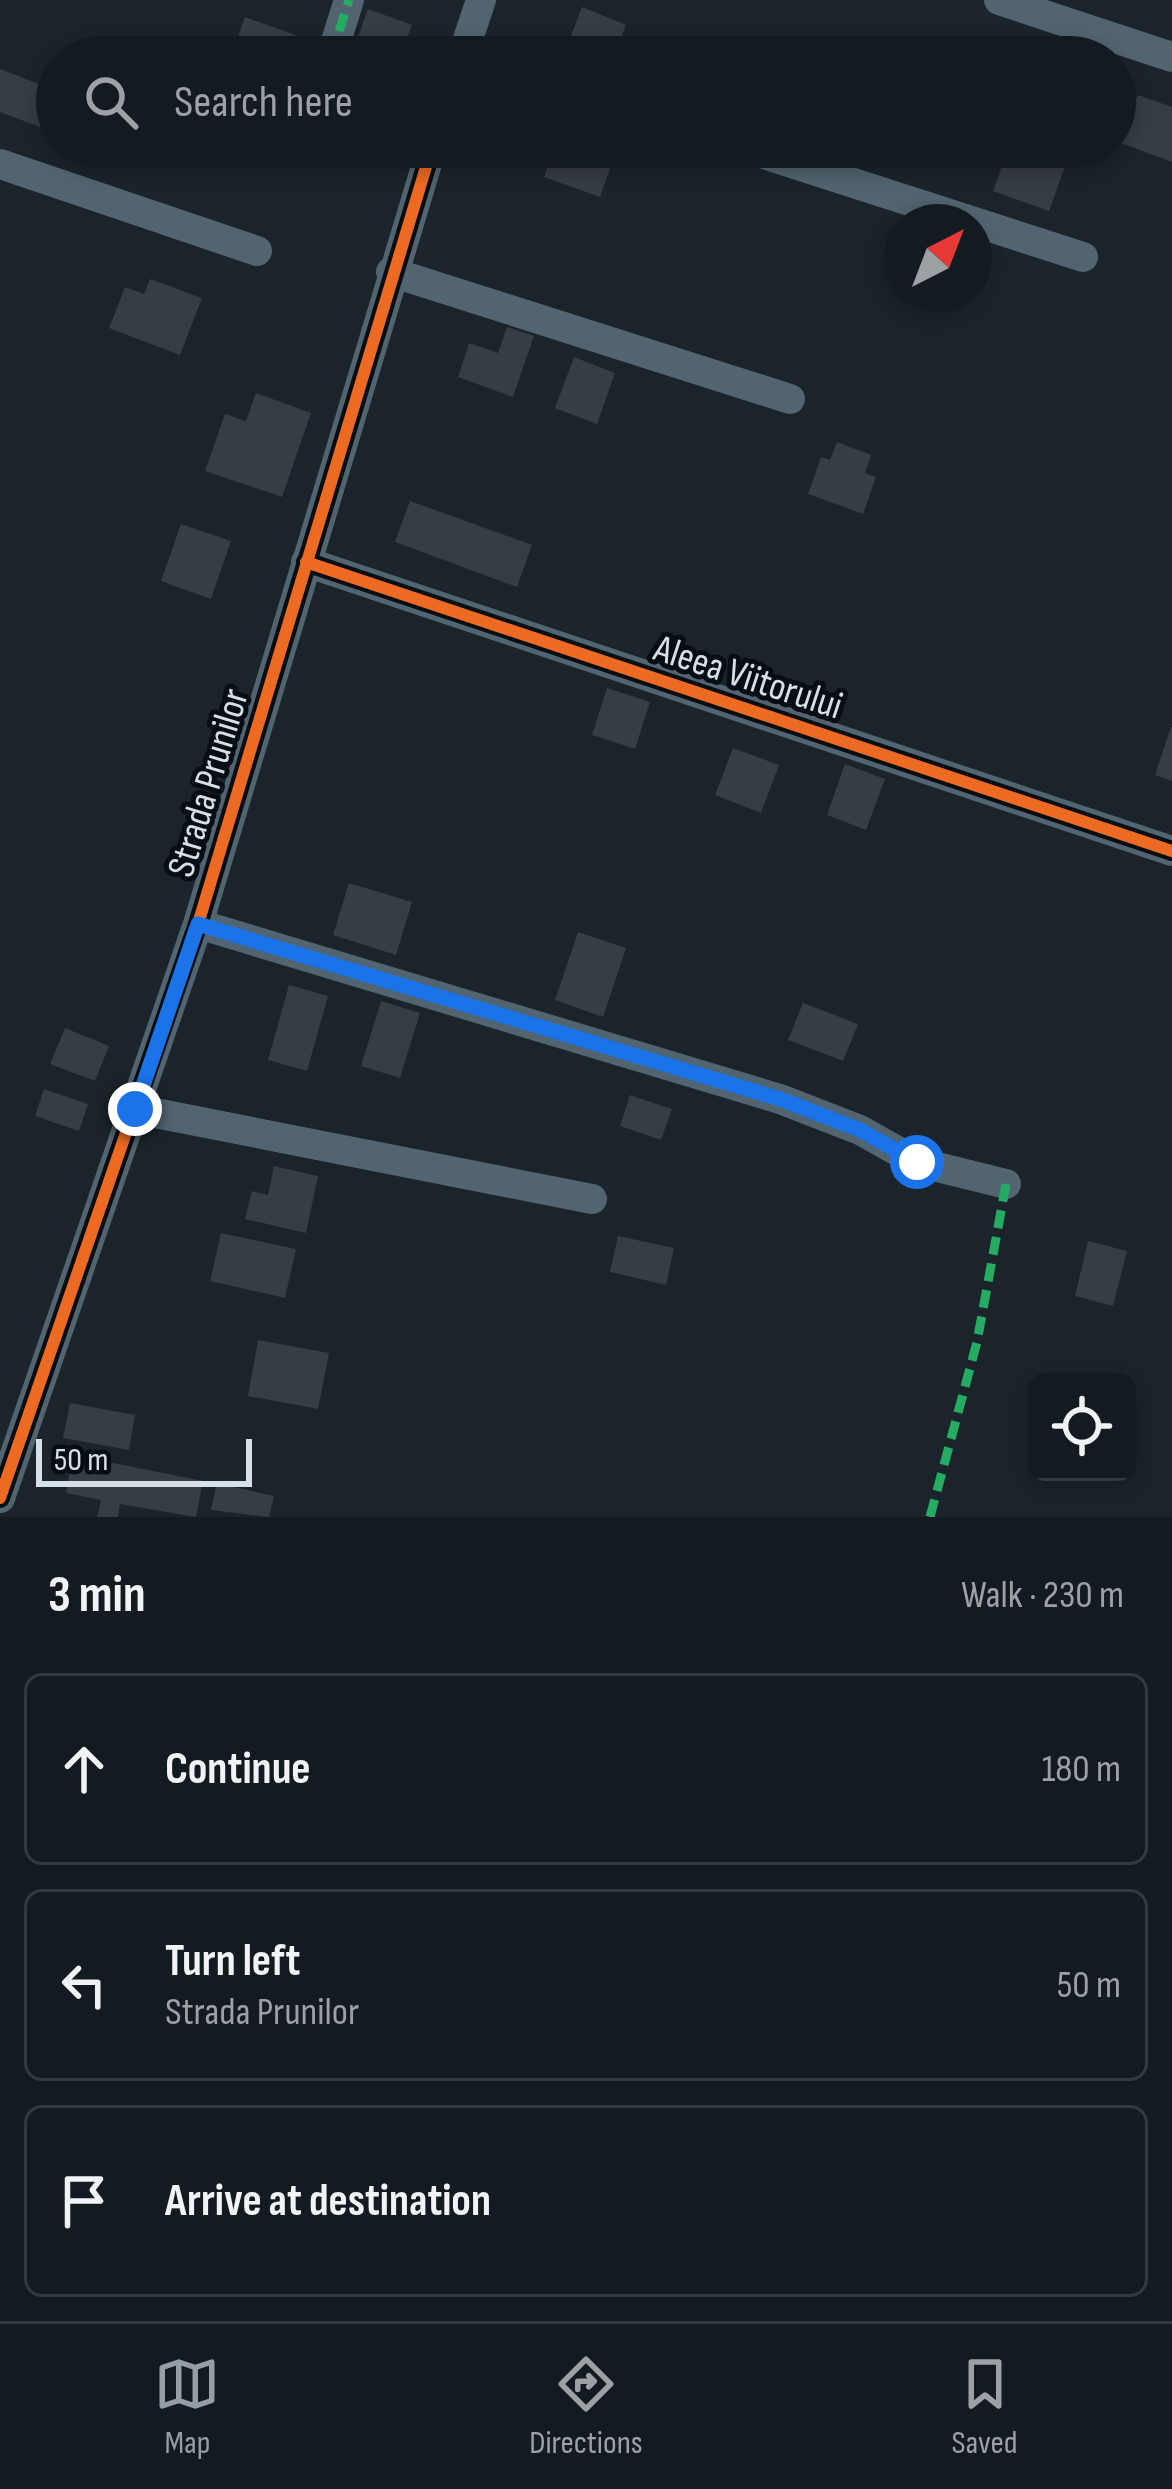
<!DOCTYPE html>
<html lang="en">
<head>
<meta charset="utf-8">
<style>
  body { margin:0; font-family:"Sofia Sans Condensed",sans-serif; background:#21282d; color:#f1f3f6 }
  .controls { position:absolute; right:36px; bottom:36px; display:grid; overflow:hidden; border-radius:18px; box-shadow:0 6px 18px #0003 }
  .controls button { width:108px; height:108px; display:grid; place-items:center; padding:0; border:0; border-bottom:3px solid #33393e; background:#141b20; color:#f1f3f6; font:60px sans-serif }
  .compass { position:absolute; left:884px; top:204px; width:108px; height:108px; border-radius:50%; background:#141b20; box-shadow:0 6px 18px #0003; rotate:42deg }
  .scale { position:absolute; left:36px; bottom:30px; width:216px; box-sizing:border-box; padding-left:12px; border:6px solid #d5e0e8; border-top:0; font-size:33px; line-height:42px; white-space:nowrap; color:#d5e0e8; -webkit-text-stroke:9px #060e13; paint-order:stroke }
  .stop { position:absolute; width:36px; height:36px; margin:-27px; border:9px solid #1a73e8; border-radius:50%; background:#fff }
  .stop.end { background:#1a73e8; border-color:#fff; box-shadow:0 3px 12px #0008 }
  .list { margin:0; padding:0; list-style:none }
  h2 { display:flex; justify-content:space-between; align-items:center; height:156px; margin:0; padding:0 48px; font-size:51px }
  h2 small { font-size:39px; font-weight:400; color:#9da1a5 }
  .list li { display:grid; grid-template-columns:78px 1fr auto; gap:36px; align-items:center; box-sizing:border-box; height:192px; margin:0 24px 24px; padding:0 24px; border:3px solid #33393e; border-radius:18px }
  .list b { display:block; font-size:45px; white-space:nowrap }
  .list p { margin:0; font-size:39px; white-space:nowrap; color:#9da1a5 }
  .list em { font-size:39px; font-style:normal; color:#9da1a5 }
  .icon { flex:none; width:66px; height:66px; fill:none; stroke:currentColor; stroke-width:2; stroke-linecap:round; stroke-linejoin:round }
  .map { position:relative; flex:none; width:1172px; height:1517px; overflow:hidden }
  .search { position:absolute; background:#141b20; box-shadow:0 6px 18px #0003; left:36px; right:36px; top:36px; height:132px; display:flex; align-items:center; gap:30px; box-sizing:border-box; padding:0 42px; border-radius:66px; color:#9da1a5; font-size:45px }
  .sheet { height:804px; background:#141b20 }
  nav { display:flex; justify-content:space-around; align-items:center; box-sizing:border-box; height:168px; border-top:3px solid #33393e; background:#141b20; font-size:33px; color:#9da1a5 }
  nav a { display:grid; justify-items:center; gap:6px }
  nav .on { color:#949ea6 }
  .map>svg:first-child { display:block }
  .building { fill:#363d43 }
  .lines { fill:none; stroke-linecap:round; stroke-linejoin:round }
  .street { stroke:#51646f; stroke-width:30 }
  .quiet { stroke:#26ab63; stroke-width:9; stroke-dasharray:18 9; stroke-linecap:butt }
  .cycleway-casing { stroke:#060e13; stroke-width:20 }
  .cycleway { stroke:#ed6a23; stroke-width:12 }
  .route { stroke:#1a73e8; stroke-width:15 }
  .labels { text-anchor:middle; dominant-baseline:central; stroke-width:10; stroke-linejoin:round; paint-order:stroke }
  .street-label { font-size:39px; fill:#d5e0e8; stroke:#060e13 }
</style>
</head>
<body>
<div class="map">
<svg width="1172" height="1517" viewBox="0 0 1172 1517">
  <rect width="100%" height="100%" fill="#1a242a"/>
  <path class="building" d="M582,7L626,25L614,55L570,38Z
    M368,9L412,25L400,57H351Z
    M245,17L298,36L290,57H243L246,47L236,43Z
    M0,69L55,90L40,127L0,112Z
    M1138,95L1172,107V162L1121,143Z
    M555,147L617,148L600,197L544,177Z
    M986,147H1072L1049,211L993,191L1006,155Z
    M150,279L202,298L180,355L109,328L125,287L144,294Z
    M507,327L534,336L513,397L458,377L469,343L498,353Z
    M574,357L615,373L597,424L555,408Z
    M256,393L311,413L282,497L205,471L225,414L246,421Z
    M837,442L871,455L865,473L876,477L863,514L808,494L821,457L830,460Z
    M410,501L532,545L517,587L395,542Z
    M181,524L231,541L211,599L161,581Z
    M607,688L650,702L635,749L592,735Z
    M1171,727H1172V781L1155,775Z
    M733,748L779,765L761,813L715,795Z
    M845,764L885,779L866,830L827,815Z
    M349,883L412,902L396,955L333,935Z
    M578,932L626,948L603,1017L555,1000Z
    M289,985L328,996L307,1071L268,1060Z
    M381,1001L420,1013L400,1078L361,1066Z
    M803,1003L858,1024L843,1061L788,1040Z
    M65,1028L109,1046L95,1081L50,1064Z
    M44,1089L88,1104L79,1131L35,1116Z
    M630,1095L672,1109L661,1140L620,1126Z
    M274,1166L318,1176L306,1233L245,1219L252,1191L268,1195Z
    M221,1233L296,1249L285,1298L210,1281Z
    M618,1236L674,1248L666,1285L610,1272Z
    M1088,1241L1127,1251L1113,1306L1075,1296Z
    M258,1340L329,1353L318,1409L248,1396Z
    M70,1403L135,1415L129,1450L63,1438Z
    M73,1455L203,1481L196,1517L120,1504L118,1517H97L101,1500L66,1493Z
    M217,1483L274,1496L269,1517L211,1510Z"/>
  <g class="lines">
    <path class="street" d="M999,0L1172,57
      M331,57L349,0
      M462,57L481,0
      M742,147L1083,257
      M0,164L257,251
      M391,272L790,399
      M306,562L1172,851
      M198,924L780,1099L860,1130L917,1162L1006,1184
      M135,1109L592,1199
      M0,1498L198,924L432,147"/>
    <path class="quiet" d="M331,57L349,0
      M930,1517L977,1342L1006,1184"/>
    <g class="cycleway-casing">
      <path id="cycleway" d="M306,562L1172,851
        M0,1498L198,924L432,147"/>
    </g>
    <use href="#cycleway" class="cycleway"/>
  </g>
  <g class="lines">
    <path class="route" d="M135,1109L198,924L780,1099L860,1130L917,1162"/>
  </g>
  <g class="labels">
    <g class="street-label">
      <text transform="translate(748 678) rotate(18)">Aleea Viitorului</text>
      <text transform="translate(209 783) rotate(-73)">Strada Prunilor</text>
    </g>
  </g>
</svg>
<div class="controls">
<button><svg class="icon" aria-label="locate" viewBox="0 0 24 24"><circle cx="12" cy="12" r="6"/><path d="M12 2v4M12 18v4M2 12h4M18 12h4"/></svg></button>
</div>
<svg class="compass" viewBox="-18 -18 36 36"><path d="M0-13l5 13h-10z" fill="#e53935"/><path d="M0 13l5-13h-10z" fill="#9da1a5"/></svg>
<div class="scale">50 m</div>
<div class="stop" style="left:917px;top:1162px"></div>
<div class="stop end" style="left:135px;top:1109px"></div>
<div class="search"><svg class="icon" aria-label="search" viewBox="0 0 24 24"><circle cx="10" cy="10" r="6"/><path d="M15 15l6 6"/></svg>Search here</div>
</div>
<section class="sheet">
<h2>3 min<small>Walk · 230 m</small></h2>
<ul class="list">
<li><svg class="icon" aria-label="ahead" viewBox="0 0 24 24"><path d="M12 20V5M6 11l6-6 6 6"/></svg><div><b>Continue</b></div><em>180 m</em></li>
<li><svg class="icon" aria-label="left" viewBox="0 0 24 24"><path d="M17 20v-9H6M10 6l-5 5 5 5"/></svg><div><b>Turn left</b><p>Strada Prunilor</p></div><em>50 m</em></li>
<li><svg class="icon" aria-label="arrive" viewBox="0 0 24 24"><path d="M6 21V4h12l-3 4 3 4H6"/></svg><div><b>Arrive at destination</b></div></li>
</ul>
</section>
<nav>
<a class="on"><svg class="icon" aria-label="map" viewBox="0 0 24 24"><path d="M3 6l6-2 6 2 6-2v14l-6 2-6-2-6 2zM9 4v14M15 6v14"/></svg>Map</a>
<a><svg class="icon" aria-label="directions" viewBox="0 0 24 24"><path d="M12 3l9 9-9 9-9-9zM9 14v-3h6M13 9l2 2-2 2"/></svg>Directions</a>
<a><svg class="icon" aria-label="saved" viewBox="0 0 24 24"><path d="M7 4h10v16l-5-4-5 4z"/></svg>Saved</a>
</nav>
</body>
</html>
